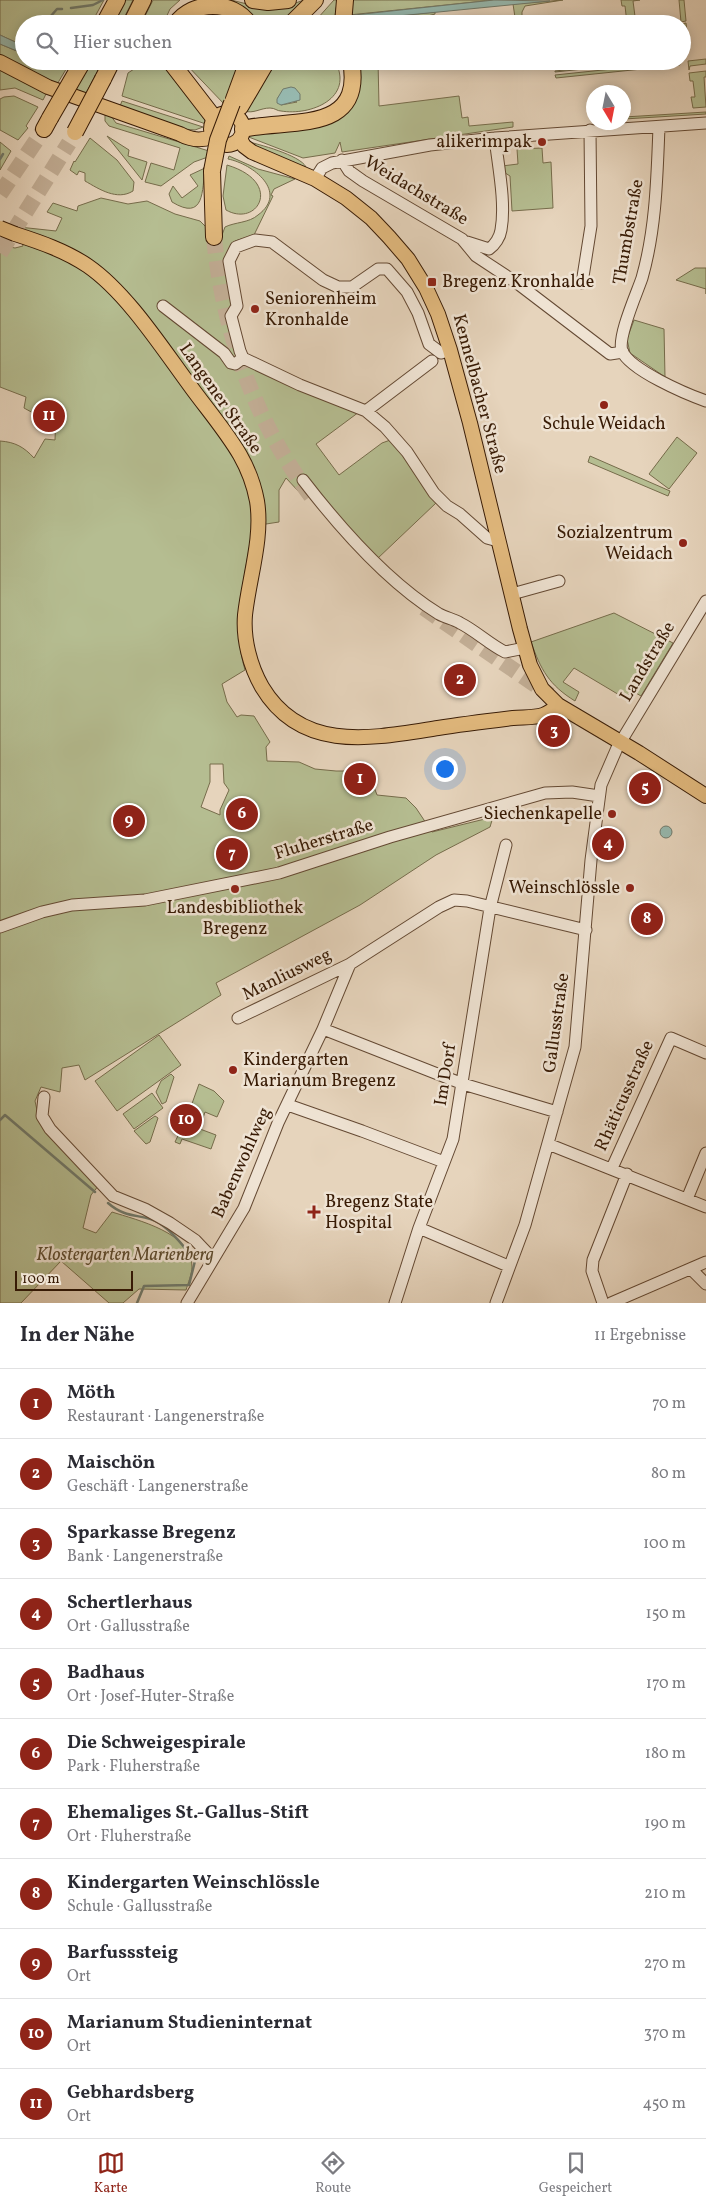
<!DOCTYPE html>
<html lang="de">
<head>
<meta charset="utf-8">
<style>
  body { margin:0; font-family:Vollkorn,serif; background:#f7f7f7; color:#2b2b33 }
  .compass { position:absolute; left:586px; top:85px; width:45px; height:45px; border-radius:50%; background:#fff; box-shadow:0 2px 12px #0003; rotate:170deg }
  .scale { position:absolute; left:15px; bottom:12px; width:118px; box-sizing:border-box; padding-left:5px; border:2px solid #381b05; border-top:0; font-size:14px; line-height:18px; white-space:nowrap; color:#381b05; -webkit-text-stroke:4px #efe3d3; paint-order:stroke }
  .you { position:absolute; left:444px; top:768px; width:18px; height:18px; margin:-12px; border:4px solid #fff; border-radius:50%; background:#1a73e8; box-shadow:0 0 0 8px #1a73e833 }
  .badge { display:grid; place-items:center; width:32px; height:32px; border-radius:50%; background:#8f2418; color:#fff; font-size:16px; font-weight:700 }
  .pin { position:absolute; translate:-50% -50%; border:2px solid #fff; box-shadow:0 1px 5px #0006 }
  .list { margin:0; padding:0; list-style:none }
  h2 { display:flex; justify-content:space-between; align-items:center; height:65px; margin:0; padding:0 20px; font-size:21px }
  h2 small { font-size:16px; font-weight:400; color:#7c7c81 }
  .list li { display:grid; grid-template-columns:32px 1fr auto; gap:15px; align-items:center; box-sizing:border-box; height:70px; padding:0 20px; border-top:1px solid #e1e1e2 }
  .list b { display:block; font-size:19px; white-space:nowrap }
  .list p { margin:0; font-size:16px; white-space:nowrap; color:#7c7c81 }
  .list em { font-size:16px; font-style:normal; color:#7c7c81 }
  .icon { flex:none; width:28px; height:28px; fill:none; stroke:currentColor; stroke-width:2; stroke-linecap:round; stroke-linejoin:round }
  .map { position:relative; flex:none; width:706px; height:1303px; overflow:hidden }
  .search { position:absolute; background:#fff; box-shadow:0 2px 12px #0003; left:15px; right:15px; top:15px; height:55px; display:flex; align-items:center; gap:12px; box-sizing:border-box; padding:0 18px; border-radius:28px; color:#7c7c81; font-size:19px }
  .sheet { height:835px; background:#fff }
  nav { display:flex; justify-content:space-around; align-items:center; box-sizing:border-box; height:70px; border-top:1px solid #e1e1e2; background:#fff; font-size:14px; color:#7c7c81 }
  nav a { display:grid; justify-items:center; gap:2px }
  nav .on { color:#8f2418 }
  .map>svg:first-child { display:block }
  .green { fill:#b5bd91; stroke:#766c4b; fill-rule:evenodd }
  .water { fill:#96b8ae; stroke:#70796a }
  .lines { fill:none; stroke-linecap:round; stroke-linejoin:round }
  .stream { stroke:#70796a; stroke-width:2.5 }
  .highway-tunnel { stroke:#c3af97; stroke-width:16; stroke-dasharray:16 8; stroke-linecap:butt }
  .minor-casing { stroke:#644933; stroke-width:13 }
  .major-casing { stroke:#381b05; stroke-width:16 }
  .highway-casing { stroke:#381b05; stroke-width:18 }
  .minor { stroke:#efe3d3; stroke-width:11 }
  .major { stroke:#e3ba7e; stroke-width:14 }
  .highway { stroke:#e3ba7e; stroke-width:16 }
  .major-bridge-casing { stroke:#381b05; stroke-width:16; stroke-linecap:butt }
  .highway-bridge-casing { stroke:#381b05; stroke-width:18; stroke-linecap:butt }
  .major-bridge { stroke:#e3ba7e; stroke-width:14 }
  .highway-bridge { stroke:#e3ba7e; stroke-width:16 }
  .poi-dot { fill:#8f2418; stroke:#efe3d3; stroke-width:2 }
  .labels { text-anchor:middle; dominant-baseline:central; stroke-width:5; stroke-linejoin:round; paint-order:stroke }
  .poi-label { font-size:18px; fill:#381b05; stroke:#efe3d3; text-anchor:end }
  .street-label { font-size:18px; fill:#381b05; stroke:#efe3d3 }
  .park-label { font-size:18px; font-style:italic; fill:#5e4c2f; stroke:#efe3d3 }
</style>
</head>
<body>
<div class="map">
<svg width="706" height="1303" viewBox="0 0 706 1303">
  <rect width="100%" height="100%" fill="#e6d4bc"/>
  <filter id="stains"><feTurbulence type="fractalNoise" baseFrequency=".004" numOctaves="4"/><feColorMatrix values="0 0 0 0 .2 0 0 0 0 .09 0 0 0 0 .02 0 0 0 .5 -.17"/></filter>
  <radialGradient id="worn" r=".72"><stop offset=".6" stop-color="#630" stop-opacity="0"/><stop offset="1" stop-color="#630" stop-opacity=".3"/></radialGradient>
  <path class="green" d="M0,0H104L91,24H24V46L0,35Z
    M125,0H133L121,24H111Z
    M153,0H180L170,9L163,24H141Z
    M231,0L247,4L290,5L304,0L285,22L255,24L246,11Z
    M334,0H340L336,8L335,17L317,19Z
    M351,0H494L349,15Z
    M563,0L525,6L522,12V24H516L513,4Z
    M621,0H640L633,1L636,24H623L627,23L625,6H622Z
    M679,0H684L686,21L681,22Z
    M210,4L243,24H180Z
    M435,12V14L417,19L410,24H349V21Z
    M686,23L689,48H686L683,45L682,24Z
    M0,44L24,54V61H71L56,86L0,58Z
    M706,59V64L690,66L689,70L688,61Z
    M91,61H103L84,97L73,93Z
    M146,61H164L207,119L206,124L122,96L128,73Z
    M183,61H244L225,105Z
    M280,61H335C355,98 311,116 281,111C277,111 275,108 270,108C260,108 254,114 244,111L264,78ZM280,95L297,102L281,105L278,97Z
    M356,61H378L379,106L459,96L462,118L468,117L469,126L513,122V127L342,152L340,142L335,153L303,158L246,136L331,120Z
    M644,61H659L555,72V71Z
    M679,62L680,65L556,78L555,75Z
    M0,65L47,92L43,100L15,88L0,90Z
    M706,71V77H704L706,107L693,108L691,97H695L693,81H690L689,73Z
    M14,96L38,107L26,126L28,128L18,140L0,130V99L4,97Z
    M122,101L203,127L195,130L184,129L120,106Z
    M706,112V114L624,119V117Z
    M105,114L111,116L116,123L209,151L208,157L194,162L161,186L145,182L151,163L174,170L180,148L109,126L105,121Z
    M107,136L129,150L128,156L147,162L142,180Z
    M90,138L117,160L134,182L133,191C117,201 99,189 85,181V173L79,171L77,175L70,170L74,161L75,162Z
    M245,141C258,144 300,155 306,167L259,152Z
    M0,142L11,151L0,170Z
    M542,148L543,163L551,162L553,208L512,211L510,176L502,171V166L518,164L517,149Z
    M229,156L258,169L295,179L274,189L271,195L273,196L254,235L235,241L228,253L242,365L252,366L359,412L316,444L339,475L382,443L393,439L436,503L377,559L310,484L299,492L286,478L279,490V522L253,526C246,572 231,624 245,670L222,684L227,702L237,717L241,715L254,716L270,742L266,747L267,761L299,762L315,769L336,771H373L374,787L377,795L406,798L416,808L432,832L493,817L490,827L436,855L360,905L216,983L221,995L85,1080L79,1065L62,1068L60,1092L41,1087L35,1101L38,1115L99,1185L91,1195L83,1228L96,1233L112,1212C137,1220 193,1233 192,1267C192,1274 188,1283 186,1290L139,1289L123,1303H109L61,1261L21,1303H0V441C15,442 24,447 34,458L45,439L55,440L56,411L49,408L35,414L24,408L26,397L0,387V245L15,248L23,246L19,227L56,231L62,218L47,212L53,203L77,211L78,206L101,198L128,204L147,201L175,214L200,221L208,229L222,235L225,227C235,222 249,223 258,215C289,192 253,164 228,159ZM210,764H223L224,783L229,790L220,810V815L201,807L210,782Z
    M227,165C284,182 258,228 226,210L223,196Z
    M205,168C202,190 205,222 172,202L169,194L173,186L182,198L198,186L190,175Z
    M695,268H706V294V289L676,280Z
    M634,320L664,329L665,377L630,353L627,339Z
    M677,437L697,453L669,489L649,474Z
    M590,456L670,491L668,496L588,462Z
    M614,613L673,643L641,696L631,690L626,699L574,668L563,682L579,692L575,701C549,685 541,670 531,642Z
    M159,1035L181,1065L117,1111L95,1081Z
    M171,1074L174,1077L166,1102L162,1104L156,1092L161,1081Z
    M199,1084L214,1091L224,1101L217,1117L205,1112L203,1118L189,1112Z
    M152,1093L163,1108L134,1129L123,1114Z
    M155,1116L158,1118L150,1142L146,1144L134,1131Z
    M184,1123L216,1135L211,1149L182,1139L180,1144L175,1142Z"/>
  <path class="water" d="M494,0L550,1L317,24H270Z
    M0,35L24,46V54L0,44Z
    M291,87L295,88L300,94V100L281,105L277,103V99L283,89Z
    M660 832a6 6 0 1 1 12 0a6 6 0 1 1-12 0Z"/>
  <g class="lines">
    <path class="stream" d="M71,8L93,5L103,0
      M44,24L57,9H62
      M0,159L3,154
      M0,1120L5,1115L95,1192
      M108,1203C127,1220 143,1213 159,1223C173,1232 185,1248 195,1261L189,1285L144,1286L137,1303"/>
    <path class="highway-tunnel" d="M0,194L44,129
      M214,237C223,331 254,420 311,496
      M0,253L69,143
      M424,608L550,695"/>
    <g class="minor-casing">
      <path id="minor" d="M659,127C657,177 656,229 642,278C637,293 617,337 622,351C630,370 686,394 706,401
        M342,160L349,171L363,181L462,239L476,256L517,283L610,354L623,352
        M315,179L322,168L332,163L430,145L495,138L706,123
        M467,242L489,249C495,245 500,237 501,230C506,203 498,165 495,138
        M582,283L591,226L590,130
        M163,306L224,353L231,363L235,364L243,358
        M243,358L240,351L231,316L237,306L229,261L236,247L255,240L272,242L323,280L338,287H352L378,269H387L407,292L418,313L429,344L441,353L450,350
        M243,358L300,385L366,411L385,427L407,452L434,493L447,506L460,514L487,538L498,541
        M366,411L432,361
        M303,480C340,528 387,582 439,614C446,618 454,619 460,623C476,631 489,644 505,652L525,648
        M512,594L559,581
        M0,927L42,912L72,905L145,900L279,873L390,837L545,793L572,792L599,796
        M238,1018L350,964
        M323,1029L463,1084L557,1112
        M44,1097L42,1116L50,1129L113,1196L145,1209L170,1223L195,1240L213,1259
        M288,1105L362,1131L444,1162
        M548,1144L706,1207
        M612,1168L671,1038L706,1053
        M687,1199L706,1153
        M419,1228L508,1266
        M691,1269L706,1284
        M187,1303L244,1208L278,1123L323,1029L350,964L439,907L454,900L467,901L586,930
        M395,1303L419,1228L453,1139L490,908L506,845
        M496,1303L525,1225L575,1047L591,860L601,785L617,748L706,601
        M603,1303L592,1271L593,1260L627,1174
        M611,1303L706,1262"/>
    </g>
    <g class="major-casing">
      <path id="major" d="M0,62L48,87L180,134C191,140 200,141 212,137
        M211 129a16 16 0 1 1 32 0a16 16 0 1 1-32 0Z
        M240,139L244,146L252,152L315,179L346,198L371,218L389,237L408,259L426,288L438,314L450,350L470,423L520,629L530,665L542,689L558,705L639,753L706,796
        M15,234C40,242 66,251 88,266C127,293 162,348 191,387C207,409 226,431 240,455C248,469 254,485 257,501C263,538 249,578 245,615C243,639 250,666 262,687C302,754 374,738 438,728C463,724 488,721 513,718C523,717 534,718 543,715C549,713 554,709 558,705"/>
    </g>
    <g class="highway-casing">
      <path id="highway" d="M253,0L268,2L288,0
        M104,24L117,0
        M131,24L143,0
        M176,24C192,0 234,0 249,24
        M291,24L315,0
        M343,24L345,0
        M170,61L214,118
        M103,79L112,61
        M234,99L248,61
        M240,107L267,61
        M44,129L50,118
        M243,129C287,118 365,136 351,61
        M212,171L214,237"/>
    </g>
    <use href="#minor" class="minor"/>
    <use href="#major" class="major"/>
    <use href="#highway" class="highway"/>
    <g class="major-bridge-casing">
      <path id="major-bridge" d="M0,228L15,234"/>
    </g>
    <g class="highway-bridge-casing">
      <path id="highway-bridge" d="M50,118L83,61
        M75,132L103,79
        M212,171L218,140L232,103"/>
    </g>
    <use href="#major-bridge" class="major-bridge"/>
    <use href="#highway-bridge" class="highway-bridge"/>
  </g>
  <g class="poi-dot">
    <circle cx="542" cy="142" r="5"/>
    <rect x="427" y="277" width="10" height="10" rx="2.5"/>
    <circle cx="255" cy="309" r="5"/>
    <circle cx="604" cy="405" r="5"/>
    <circle cx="683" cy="543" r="5"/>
    <circle cx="612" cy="814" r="5"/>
    <circle cx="630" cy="888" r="5"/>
    <circle cx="235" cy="889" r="5"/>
    <circle cx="233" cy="1070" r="5"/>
    <path d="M311.5 1204.5h5v5h5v5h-5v5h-5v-5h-5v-5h5z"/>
  </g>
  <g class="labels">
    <g class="poi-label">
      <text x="532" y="142">alikerimpak</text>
      <text x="442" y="282" text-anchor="start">Bregenz Kronhalde</text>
      <text x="265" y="299" text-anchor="start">Seniorenheim<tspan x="265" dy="21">Kronhalde</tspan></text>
      <text x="604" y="424" text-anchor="middle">Schule Weidach</text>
      <text x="673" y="533">Sozialzentrum<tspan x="673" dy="21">Weidach</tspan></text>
      <text x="602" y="814">Siechenkapelle</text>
      <text x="620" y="888">Weinschlössle</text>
      <text x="235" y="908" text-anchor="middle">Landesbibliothek<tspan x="235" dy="21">Bregenz</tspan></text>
      <text x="243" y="1060" text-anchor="start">Kindergarten<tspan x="243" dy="21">Marianum Bregenz</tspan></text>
      <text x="325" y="1202" text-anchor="start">Bregenz State<tspan x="325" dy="21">Hospital</tspan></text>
    </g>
    <g class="street-label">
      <text transform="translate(416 191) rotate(31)">Weidachstraße</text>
      <text transform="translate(629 232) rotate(-80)">Thumbstraße</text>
      <text transform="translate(479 394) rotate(75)">Kennelbacher Straße</text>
      <text transform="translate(220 399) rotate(55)">Langener Straße</text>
      <text transform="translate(648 662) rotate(-59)">Landstraße</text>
      <text transform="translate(324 840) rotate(-17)">Fluherstraße</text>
      <text transform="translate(287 975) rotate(-26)">Manliusweg</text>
      <text transform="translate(557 1023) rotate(-82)">Gallusstraße</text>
      <text transform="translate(446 1075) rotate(-81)">Im Dorf</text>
      <text transform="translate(625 1096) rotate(-66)">Rhäticusstraße</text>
      <text transform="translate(242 1163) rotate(-66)">Babenwohlweg</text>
    </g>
    <g class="park-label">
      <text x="125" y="1255">Klostergarten Marienberg</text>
    </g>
  </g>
  <rect width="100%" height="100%" filter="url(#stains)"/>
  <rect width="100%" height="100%" fill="url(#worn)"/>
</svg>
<svg class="compass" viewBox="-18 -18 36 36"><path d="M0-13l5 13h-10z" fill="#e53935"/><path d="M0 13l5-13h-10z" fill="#7c7c81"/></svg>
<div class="scale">100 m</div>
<div class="you"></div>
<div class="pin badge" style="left:360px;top:779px">1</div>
<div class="pin badge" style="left:460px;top:680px">2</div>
<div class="pin badge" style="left:554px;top:731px">3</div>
<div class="pin badge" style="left:608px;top:844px">4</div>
<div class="pin badge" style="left:645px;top:788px">5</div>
<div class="pin badge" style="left:242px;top:814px">6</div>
<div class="pin badge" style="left:232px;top:854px">7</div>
<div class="pin badge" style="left:647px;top:919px">8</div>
<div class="pin badge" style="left:129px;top:821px">9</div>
<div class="pin badge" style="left:186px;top:1120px">10</div>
<div class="pin badge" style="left:49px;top:416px">11</div>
<div class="search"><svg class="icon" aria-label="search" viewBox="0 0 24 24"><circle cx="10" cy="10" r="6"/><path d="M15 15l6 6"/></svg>Hier suchen</div>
</div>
<section class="sheet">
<h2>In der Nähe<small>11 Ergebnisse</small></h2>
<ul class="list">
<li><span class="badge">1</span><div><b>Möth</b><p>Restaurant · Langenerstraße</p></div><em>70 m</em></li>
<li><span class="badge">2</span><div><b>Maischön</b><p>Geschäft · Langenerstraße</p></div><em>80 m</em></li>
<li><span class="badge">3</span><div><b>Sparkasse Bregenz</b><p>Bank · Langenerstraße</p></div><em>100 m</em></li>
<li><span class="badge">4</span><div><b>Schertlerhaus</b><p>Ort · Gallusstraße</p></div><em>150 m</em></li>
<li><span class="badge">5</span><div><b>Badhaus</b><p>Ort · Josef-Huter-Straße</p></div><em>170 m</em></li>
<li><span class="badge">6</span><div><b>Die Schweigespirale</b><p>Park · Fluherstraße</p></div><em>180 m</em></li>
<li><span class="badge">7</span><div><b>Ehemaliges St.-Gallus-Stift</b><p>Ort · Fluherstraße</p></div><em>190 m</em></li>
<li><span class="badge">8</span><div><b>Kindergarten Weinschlössle</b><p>Schule · Gallusstraße</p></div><em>210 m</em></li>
<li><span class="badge">9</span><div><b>Barfusssteig</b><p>Ort</p></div><em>270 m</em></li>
<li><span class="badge">10</span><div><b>Marianum Studieninternat</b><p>Ort</p></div><em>370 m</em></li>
<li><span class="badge">11</span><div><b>Gebhardsberg</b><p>Ort</p></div><em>450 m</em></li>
</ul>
</section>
<nav>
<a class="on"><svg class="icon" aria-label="map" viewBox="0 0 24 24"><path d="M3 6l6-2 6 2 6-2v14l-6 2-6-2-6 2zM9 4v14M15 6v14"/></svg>Karte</a>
<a><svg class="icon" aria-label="directions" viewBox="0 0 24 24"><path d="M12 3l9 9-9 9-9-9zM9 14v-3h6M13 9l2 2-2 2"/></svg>Route</a>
<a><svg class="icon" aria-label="saved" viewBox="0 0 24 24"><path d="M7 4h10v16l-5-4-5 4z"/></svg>Gespeichert</a>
</nav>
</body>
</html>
